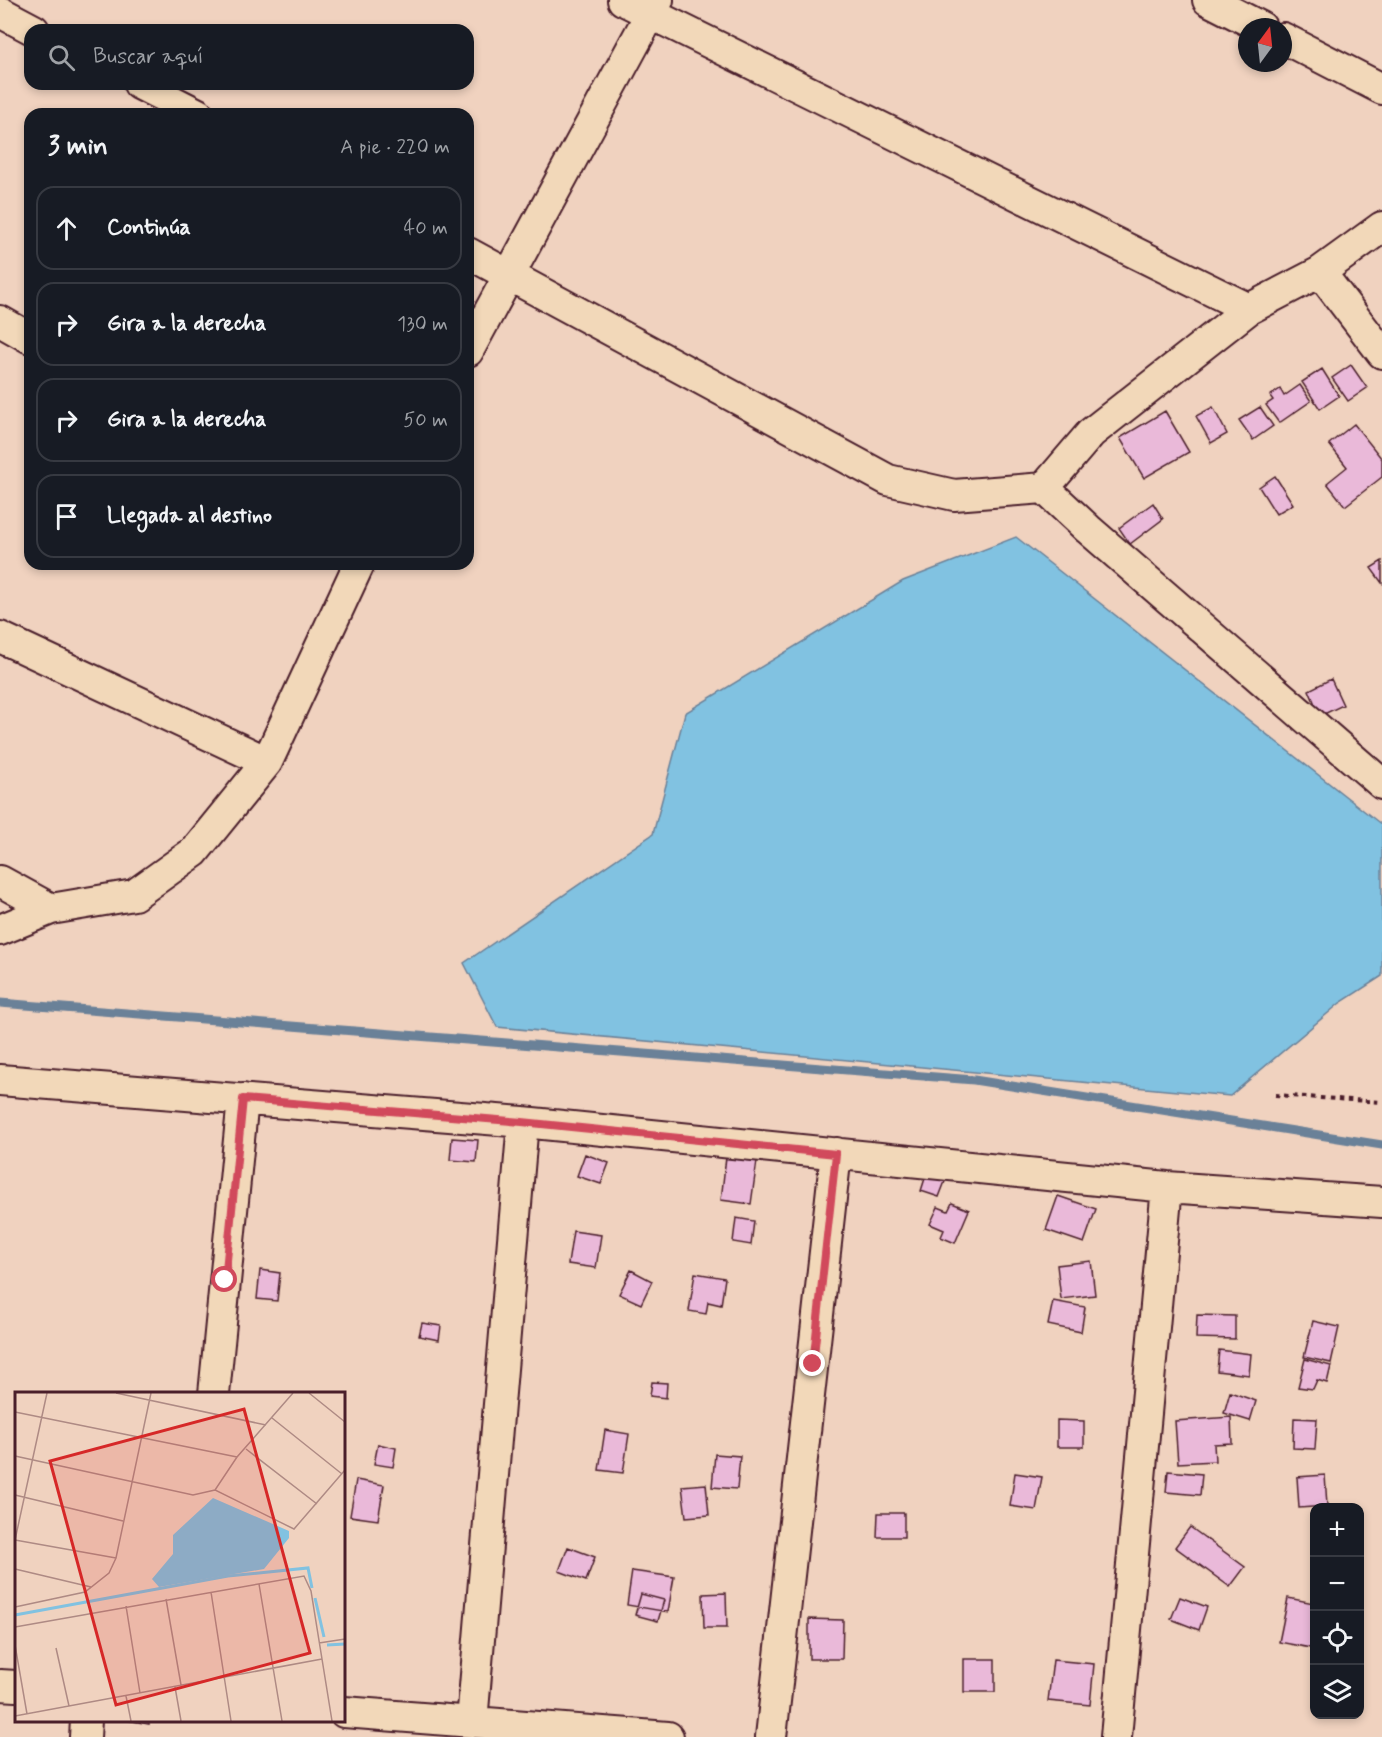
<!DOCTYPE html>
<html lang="es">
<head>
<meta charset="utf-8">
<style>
  body { margin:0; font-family:Mynerve,sans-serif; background:#242831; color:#f1f3f6 }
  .controls { position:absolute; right:18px; bottom:18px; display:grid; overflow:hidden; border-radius:12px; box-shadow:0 3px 9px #0003 }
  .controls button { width:54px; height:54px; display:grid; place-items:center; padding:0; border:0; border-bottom:2px solid #363941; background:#171b24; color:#f1f3f6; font:30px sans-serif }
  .compass { position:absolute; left:1238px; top:18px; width:54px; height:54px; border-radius:50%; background:#171b24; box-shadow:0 3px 9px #0003; rotate:15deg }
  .stop { position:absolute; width:18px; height:18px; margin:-14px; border:4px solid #d1495b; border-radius:50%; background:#fff }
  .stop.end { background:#d1495b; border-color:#fff; box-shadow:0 2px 6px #0008 }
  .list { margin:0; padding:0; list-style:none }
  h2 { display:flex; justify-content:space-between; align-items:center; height:78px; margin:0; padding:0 24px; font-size:26px }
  h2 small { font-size:20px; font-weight:400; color:#9ea1a6 }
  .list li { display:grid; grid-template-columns:39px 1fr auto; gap:18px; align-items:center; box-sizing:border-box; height:84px; margin:0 12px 12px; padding:0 12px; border:2px solid #363941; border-radius:18px }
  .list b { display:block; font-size:22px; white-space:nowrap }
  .list em { font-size:20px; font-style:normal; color:#9ea1a6 }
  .icon { flex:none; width:33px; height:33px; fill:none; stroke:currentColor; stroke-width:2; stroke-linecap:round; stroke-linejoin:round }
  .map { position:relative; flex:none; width:1382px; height:1737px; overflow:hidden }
  .search { position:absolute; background:#171b24; box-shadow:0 3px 9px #0003; left:24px; top:24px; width:450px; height:66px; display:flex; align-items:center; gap:15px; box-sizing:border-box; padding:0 21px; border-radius:18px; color:#9ea1a6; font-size:22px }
  .panel { position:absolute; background:#171b24; box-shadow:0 3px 9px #0003; left:24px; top:108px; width:450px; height:462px; border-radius:18px }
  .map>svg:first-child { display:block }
  .water { fill:#81c2e1; stroke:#6b8198; stroke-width:1.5 }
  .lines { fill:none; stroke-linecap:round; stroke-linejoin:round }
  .stream { stroke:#6b8198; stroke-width:9 }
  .building { fill:#eab9d9; stroke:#4a1f2b; stroke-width:1.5 }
  .minor-casing { stroke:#4a1f2b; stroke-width:34 }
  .path { stroke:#4a1f2b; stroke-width:4; stroke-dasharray:4.5 4.5; stroke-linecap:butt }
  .minor { stroke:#f2d8b9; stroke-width:30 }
  .route { stroke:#d1495b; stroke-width:8 }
  .inset-river { fill:none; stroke:#81c2e1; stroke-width:3 }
  .inset-road { fill:none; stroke:#ae8a84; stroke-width:1.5 }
  .view { fill:#d62828; fill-opacity:0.15; stroke:#d62828; stroke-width:3 }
  .inset-edge { fill:none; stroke:#4a1f2b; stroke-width:3 }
</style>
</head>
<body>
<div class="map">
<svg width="1382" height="1737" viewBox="0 0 1382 1737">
  <rect width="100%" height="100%" fill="#f0d2bf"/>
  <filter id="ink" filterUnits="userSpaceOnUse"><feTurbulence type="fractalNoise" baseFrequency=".0167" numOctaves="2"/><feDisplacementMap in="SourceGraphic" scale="12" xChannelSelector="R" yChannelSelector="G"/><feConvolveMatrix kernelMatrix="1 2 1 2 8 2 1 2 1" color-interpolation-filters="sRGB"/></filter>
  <g filter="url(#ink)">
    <path class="water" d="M1016,537L1382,825V976L1340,1003L1230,1096L497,1027L464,963L653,834L685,713L903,581Z"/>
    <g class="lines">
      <path class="stream" d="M0,1003L974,1080L1382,1145"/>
    </g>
    <path class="building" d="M1351,365L1367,388L1348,401L1332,378Z
      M1322,369L1339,396L1320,409L1302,382Z
      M1300,385L1311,401L1279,423L1266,405L1273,400L1270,396L1280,389L1284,396Z
      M1213,407L1227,434L1211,443L1196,416Z
      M1260,407L1273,426L1253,440L1239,420Z
      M1165,411L1189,452L1144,478L1120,438Z
      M1354,424L1382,459V477L1345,506L1327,483L1347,467L1329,444Z
      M1275,476L1293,504L1276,514L1259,487Z
      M1153,503L1163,519L1130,544L1119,528Z
      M1382,561V583L1371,568Z
      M1331,679L1343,705L1320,716L1309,690Z
      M452,1138L478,1140L476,1162L450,1160Z
      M585,1154L609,1163L601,1184L577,1176Z
      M726,1157L757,1161L751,1204L721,1200Z
      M927,1172L946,1179L939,1197L921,1191Z
      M1058,1196L1096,1209L1084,1243L1046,1230Z
      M952,1203L969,1210L955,1243L941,1237L944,1230L930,1224L938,1207L948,1211Z
      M736,1218L754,1221L751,1245L733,1242Z
      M573,1231L601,1235L596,1268L568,1264Z
      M1091,1261L1095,1295L1061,1299L1057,1265Z
      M260,1270L280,1273L277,1301L257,1299Z
      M631,1270L652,1281L641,1304L619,1294Z
      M695,1273L725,1278L721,1305L708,1302L706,1314L689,1311Z
      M1053,1301L1085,1307L1081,1332L1048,1325Z
      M1197,1315L1235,1316V1339L1196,1338Z
      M1313,1321L1339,1327L1331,1363L1304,1357Z
      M422,1323L441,1326L439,1340L419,1336Z
      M1219,1350L1251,1354L1249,1375L1217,1371Z
      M1305,1359L1331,1366L1327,1383L1317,1380L1313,1389L1298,1387Z
      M652,1382L667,1383L666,1398L650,1396Z
      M1230,1392L1256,1401L1250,1421L1224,1413Z
      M1231,1417L1232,1443L1214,1444L1215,1461L1178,1463L1175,1421Z
      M1294,1418L1317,1419L1315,1449L1293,1448Z
      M1057,1420L1084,1421V1447H1057Z
      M605,1430L629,1434L623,1473L599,1470Z
      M378,1444L396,1448L393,1467L374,1464Z
      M715,1454L740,1456L737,1489L712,1487Z
      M1168,1471L1202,1474L1200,1495L1166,1492Z
      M1015,1473L1042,1477L1036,1510L1010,1506Z
      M1325,1475L1327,1506L1299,1508L1297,1477Z
      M356,1480L384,1485L378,1520L350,1516Z
      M706,1484L709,1515L686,1517L682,1486Z
      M878,1513H904V1537H877Z
      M1190,1527L1245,1567L1230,1587L1175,1547Z
      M568,1547L595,1557L586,1581L559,1571Z
      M632,1571L674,1577L668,1612L627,1605Z
      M726,1593L727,1628H704L703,1594Z
      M641,1594L664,1600L658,1621L635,1615Z
      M1180,1597L1207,1607L1199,1630L1171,1619Z
      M1288,1598L1314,1603L1311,1648L1279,1642Z
      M809,1619L843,1620L842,1659H809Z
      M964,1659H995V1692H964Z
      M1053,1660L1094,1664L1090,1705L1048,1701Z
      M127,1720H149V1724Z"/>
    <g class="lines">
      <g class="minor-casing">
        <path id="minor" d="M623,0L1249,309
          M1208,0L1261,27
          M0,12L34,30
          M1283,38L1382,89
          M139,84L198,114
          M1382,227L1320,272L1249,309L1091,433L1044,488L1088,529L1382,784
          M468,253L888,480L954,495L1044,488
          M1320,272L1382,353
          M0,321L30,338
          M468,351L658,0
          M0,637L267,762
          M0,881L51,909
          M0,930L51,909L134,895L194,852L267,762L359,564
          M0,1080L523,1122L1167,1187L1382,1202
          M214,1394L243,1099
          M0,1685L16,1686
          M344,1712L668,1737
          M472,1722L523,1122
          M85,1737L86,1720
          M771,1737L836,1153
          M1116,1737L1167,1187"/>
      </g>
      <path class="path" d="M1275,1095L1382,1102"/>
      <use href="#minor" class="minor"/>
    </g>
  </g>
  <g class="lines" filter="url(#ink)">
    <path class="route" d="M225,1280L243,1099L522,1122L836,1154L813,1364"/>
  </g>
  <g transform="translate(15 1392)">
    <rect width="330" height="330" fill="#f0d2bf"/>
    <path d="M198,106L274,139V146L249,177L144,195L137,187L158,162V143Z" fill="#81c2e1"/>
    <path class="inset-river" d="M300,206L309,245M0,223L213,184L293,176L297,196M312,253L330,252"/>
    <path class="inset-road" d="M101,1L251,33M278,1L222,65L200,98L279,137L330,78M294,1L330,30M0,20L222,65M257,26L327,82M231,57L302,112M0,64L178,103L200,98M0,103L108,129M0,148L32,1M0,148L101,166M0,177L76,195M244,192L267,329M196,200L216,329M151,207L166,293M111,214L125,301M0,215L70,200L94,181L101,166L136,1M0,235L289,184L296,199L317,329M304,251L330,247M0,253L12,322M41,256L54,314M160,295L166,329M111,304L116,329M0,324L307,267"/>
    <path class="view" d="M229,17L295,261L101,313L35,69Z"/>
    <rect width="330" height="330" class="inset-edge"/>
  </g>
</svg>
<div class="controls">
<button>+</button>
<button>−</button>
<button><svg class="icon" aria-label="locate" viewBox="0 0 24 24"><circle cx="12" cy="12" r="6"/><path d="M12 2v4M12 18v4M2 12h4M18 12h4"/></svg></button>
<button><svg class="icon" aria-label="layers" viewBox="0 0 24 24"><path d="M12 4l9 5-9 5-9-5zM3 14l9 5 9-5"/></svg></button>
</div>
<svg class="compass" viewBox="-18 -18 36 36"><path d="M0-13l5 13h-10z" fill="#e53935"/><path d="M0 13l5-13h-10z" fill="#9ea1a6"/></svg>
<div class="stop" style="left:225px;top:1280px"></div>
<div class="stop end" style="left:813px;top:1364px"></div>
<div class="search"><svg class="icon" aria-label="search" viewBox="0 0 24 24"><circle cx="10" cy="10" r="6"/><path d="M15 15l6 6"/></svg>Buscar aquí</div>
<section class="panel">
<h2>3 min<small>A pie · 220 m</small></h2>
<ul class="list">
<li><svg class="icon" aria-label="ahead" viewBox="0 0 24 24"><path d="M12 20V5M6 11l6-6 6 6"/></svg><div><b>Continúa</b></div><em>40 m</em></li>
<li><svg class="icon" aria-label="right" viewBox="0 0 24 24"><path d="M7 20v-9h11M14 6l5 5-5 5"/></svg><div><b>Gira a la derecha</b></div><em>130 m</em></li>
<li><svg class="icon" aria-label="right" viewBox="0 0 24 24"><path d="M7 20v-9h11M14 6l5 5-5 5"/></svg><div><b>Gira a la derecha</b></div><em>50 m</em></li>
<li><svg class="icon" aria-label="arrive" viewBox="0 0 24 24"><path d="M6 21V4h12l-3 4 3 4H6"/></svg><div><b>Llegada al destino</b></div></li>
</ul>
</section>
</div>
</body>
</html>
